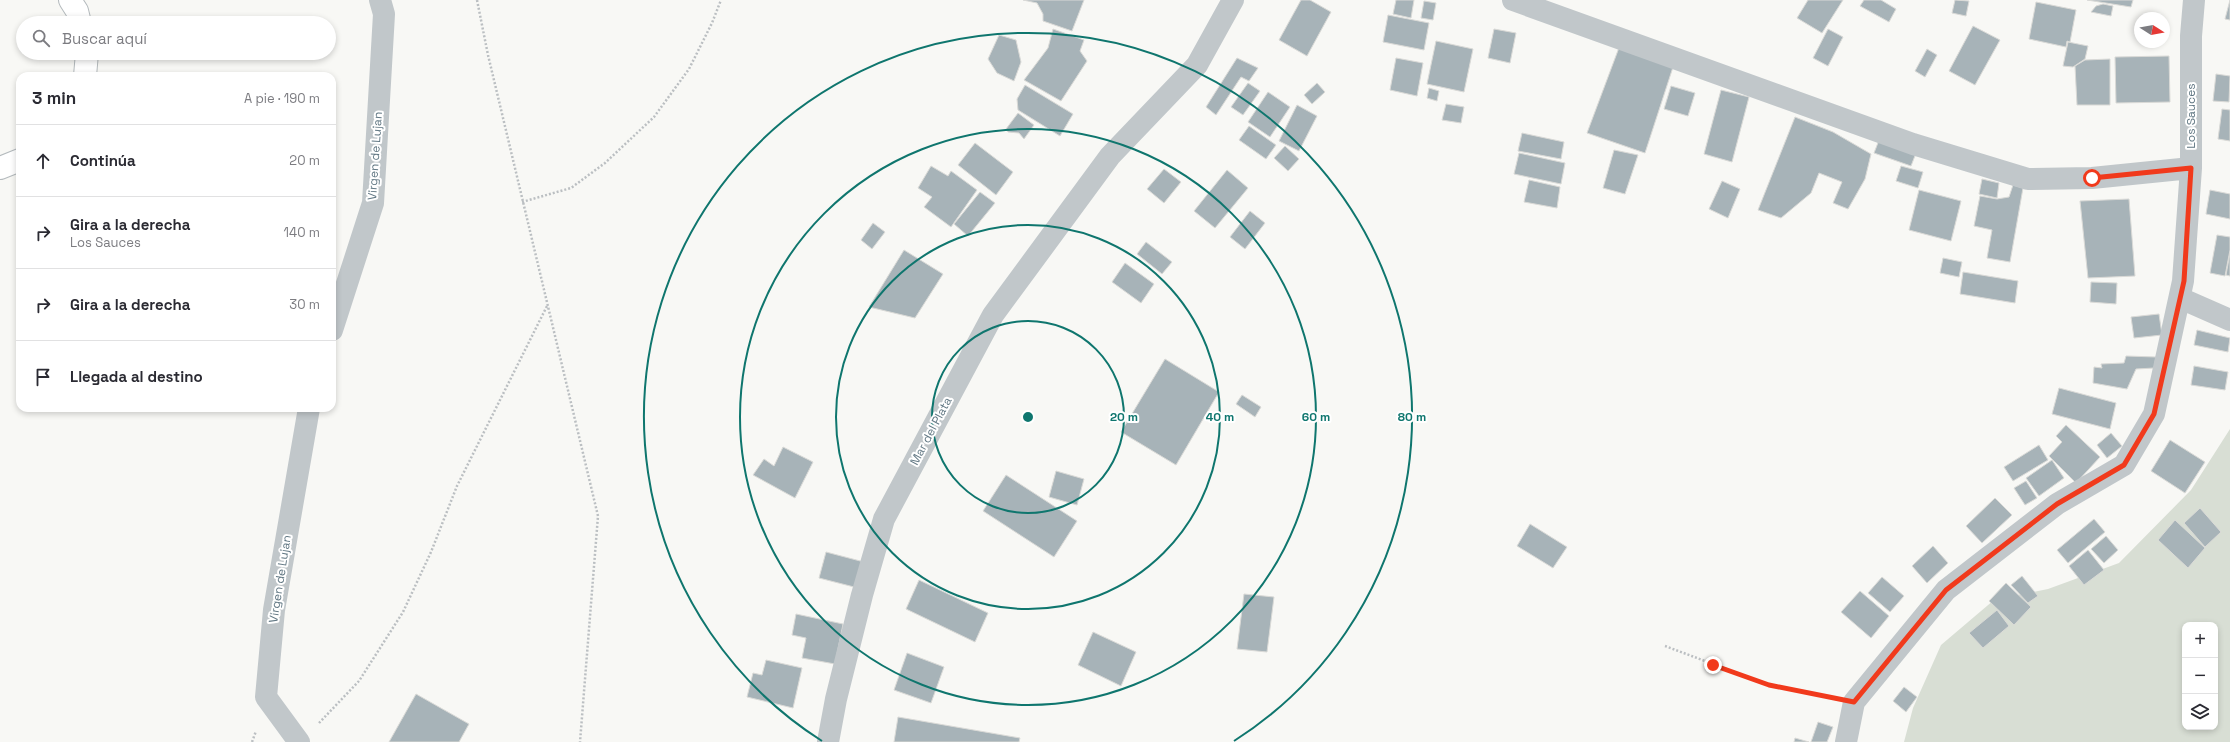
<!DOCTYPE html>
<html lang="es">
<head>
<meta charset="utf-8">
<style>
  body { margin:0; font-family:"Space Grotesk",sans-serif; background:#f7f7f7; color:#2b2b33 }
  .controls { position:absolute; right:12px; bottom:12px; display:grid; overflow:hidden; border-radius:8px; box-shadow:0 2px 6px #0003 }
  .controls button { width:36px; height:36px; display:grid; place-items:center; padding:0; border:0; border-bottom:1px solid #e1e1e2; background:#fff; color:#2b2b33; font:20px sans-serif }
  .compass { position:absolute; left:2134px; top:12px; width:36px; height:36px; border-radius:50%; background:#fff; box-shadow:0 2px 6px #0003; rotate:101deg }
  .stop { position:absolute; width:12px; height:12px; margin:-9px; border:3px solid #f13a1c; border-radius:50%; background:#fff }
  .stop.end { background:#f13a1c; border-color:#fff; box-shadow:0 1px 4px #0008 }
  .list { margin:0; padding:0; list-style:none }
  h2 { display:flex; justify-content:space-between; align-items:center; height:52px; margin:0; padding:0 16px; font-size:17px }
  h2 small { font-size:13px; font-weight:400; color:#7c7c81 }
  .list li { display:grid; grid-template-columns:26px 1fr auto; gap:12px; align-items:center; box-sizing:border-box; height:72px; padding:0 16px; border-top:1px solid #e1e1e2 }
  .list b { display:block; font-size:15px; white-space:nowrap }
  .list p { margin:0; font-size:13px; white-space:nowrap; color:#7c7c81 }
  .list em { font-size:13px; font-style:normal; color:#7c7c81 }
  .icon { flex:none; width:22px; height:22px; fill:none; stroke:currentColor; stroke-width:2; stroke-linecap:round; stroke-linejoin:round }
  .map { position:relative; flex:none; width:2230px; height:742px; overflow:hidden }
  .search { position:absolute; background:#fff; box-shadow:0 2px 6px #0003; left:16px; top:16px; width:320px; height:44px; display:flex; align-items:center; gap:10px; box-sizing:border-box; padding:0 14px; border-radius:22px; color:#7c7c81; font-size:15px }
  .panel { position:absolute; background:#fff; box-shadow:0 2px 6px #0003; left:16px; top:72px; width:320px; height:340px; border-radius:12px }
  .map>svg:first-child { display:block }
  .green { fill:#d8ded4; fill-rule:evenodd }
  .building { fill:#a7b3b8; stroke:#dadad7 }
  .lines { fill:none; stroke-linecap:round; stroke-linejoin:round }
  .highway-casing { stroke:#b4babd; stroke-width:24 }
  .path { stroke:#bbbfc2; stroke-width:2.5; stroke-dasharray:2 2; stroke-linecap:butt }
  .minor { stroke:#c1c7ca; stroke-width:22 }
  .highway { stroke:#fff; stroke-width:22 }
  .route { stroke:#f13a1c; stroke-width:5 }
  .ring { fill:none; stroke:#0f766e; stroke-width:2 }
  .labels { text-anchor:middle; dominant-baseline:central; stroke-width:4; stroke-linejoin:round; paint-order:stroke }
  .street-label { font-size:12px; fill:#617783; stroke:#fff }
  .centre { fill:#0f766e; stroke:#fff; stroke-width:2 }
  .ring-label { font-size:12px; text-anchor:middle; font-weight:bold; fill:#0f766e; stroke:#fff; stroke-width:4; stroke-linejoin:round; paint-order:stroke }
</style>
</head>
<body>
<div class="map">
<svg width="2230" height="742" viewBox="0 0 2230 742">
  <rect width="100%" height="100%" fill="#f8f8f5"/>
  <path class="green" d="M2230,429V742H1904L1913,708L1941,645L1994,600L2048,589L2119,563L2191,490ZM2185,625H2215V727H2185Z"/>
  <path class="building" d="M1023,0H1084L1072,31L1043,21V14L1037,3Z
    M1301,0H1310L1331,12L1307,56L1279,40Z
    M1396,0H1414L1411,18L1393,14Z
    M1808,0H1843L1822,33L1797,18Z
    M1864,0H1881L1896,9L1889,22L1860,6Z
    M1955,0L1969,1L1966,16L1952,13Z
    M2087,0H2133L2131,7Z
    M2230,0V20L2225,19Z
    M1424,1L1436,3L1433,20L1421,18Z
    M2036,2L2076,10L2070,42L2067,41L2066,47L2029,39Z
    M2103,4L2113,6L2111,16L2091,12L2096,6Z
    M1388,15L1429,23L1424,50L1383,42Z
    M1973,26L2000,40L1975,85L1949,71Z
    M1053,29L1084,40L1080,51L1087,61L1061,101L1024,80L1048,48Z
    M1494,29L1516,33L1510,63L1488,58Z
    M1828,29L1843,37L1828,66L1813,58Z
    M999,35L1016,40L1021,62L1014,81L997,73L988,59Z
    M1436,41L1473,49L1464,92L1427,84Z
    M2068,42L2088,46L2085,59L2073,67L2063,66Z
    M1620,45L1674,64L1645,153L1587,133Z
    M1927,49L1937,55L1925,77L1915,71Z
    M2169,56L2170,102L2116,103L2115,57Z
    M1237,58L1258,68L1249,81L1241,77L1216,115L1206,107Z
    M1396,58L1423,63L1417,96L1390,90Z
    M2110,59V105H2077L2075,66L2085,60Z
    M2216,74L2230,76L2229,102L2213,101Z
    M1248,83L1260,91L1243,115L1231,107Z
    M1317,83L1325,92L1312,104L1304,95Z
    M1025,85L1073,114L1060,136L1018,110L1017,99Z
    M1671,86L1695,93L1688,116L1664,109Z
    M1429,88L1439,91L1437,101L1427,98Z
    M1721,90L1749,97L1732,162L1704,154Z
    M1268,92L1290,107L1270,137L1248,122Z
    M1446,104L1464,107L1461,123L1442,120Z
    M1297,105L1317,116L1299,151L1279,141Z
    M2222,109L2230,110V141L2218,139Z
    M1018,113L1034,125L1024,139L1019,133L1008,132L1006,129Z
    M1795,117L1833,132L1871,154L1865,179L1848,209L1833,203L1842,182L1819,173L1811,193L1781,218L1758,210Z
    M1249,126L1276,145L1266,159L1239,140Z
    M1522,133L1564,142L1561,159L1518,151Z
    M1881,135L1918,148L1911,166L1874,153Z
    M975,143L1013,172L996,195L958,165Z
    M1285,146L1299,159L1288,171L1274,158Z
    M1614,150L1638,155L1625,194L1603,188Z
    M1519,153L1565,163L1561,184L1514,174Z
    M931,166L948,176L951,171L977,190L951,227L924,207L932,197L918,188Z
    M1901,166L1923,172L1918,188L1896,181Z
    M1164,169L1181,182L1164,203L1147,189Z
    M1227,170L1248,188L1215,228L1194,211Z
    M1982,179L1999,183L1997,198L1979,194Z
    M1529,180L1560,187L1557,208L1524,202Z
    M1722,181L1740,189L1728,218L1709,209Z
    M2013,185L2023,188L2010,262L1987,258L1992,230L1974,226L1980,196L1997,199L2009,197Z
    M1919,190L1961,201L1951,241L1909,230Z
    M2210,190L2230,194V219L2206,214Z
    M980,192L995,203L968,236L954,224Z
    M2129,199L2135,276L2088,278L2080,201Z
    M1250,211L1265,223L1245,249L1230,237Z
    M873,223L885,232L872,249L861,240Z
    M2217,235L2230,237V250L2225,276L2210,273Z
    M1146,242L1172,262L1162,274L1137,254Z
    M904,250L943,274L915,318L869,307Z
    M2230,253V276L2226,275Z
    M1943,258L1962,262L1959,277L1940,273Z
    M1125,263L1154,284L1141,303L1112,282Z
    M1963,272L2018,281L2015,303L1960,294Z
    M2091,282L2117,283L2116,304L2090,302Z
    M2159,314L2162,335L2134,338L2131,317Z
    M2197,330L2230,338L2228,352L2194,345Z
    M2126,356L2156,357L2154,368L2136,369L2127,389L2093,383L2094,367L2102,368L2101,364L2124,363Z
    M1165,359L1219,392L1176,465L1121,432Z
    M2194,366L2228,372L2225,390L2191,385Z
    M2059,388L2116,403L2110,429L2052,414Z
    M1242,395L1261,407L1255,417L1236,404Z
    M2066,425L2100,457L2076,483L2049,456L2062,442L2056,436Z
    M2111,433L2122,446L2107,458L2097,445Z
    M2170,440L2205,462L2185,493L2151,471Z
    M2039,445L2048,460L2013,481L2004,467Z
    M783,447L813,462L795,498L753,475L764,459L774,466Z
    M2052,460L2064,478L2039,496L2026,478Z
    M1056,471L1084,479L1077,505L1049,497Z
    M1006,475L1077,521L1054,557L983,511Z
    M2026,481L2037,498L2025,505L2014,488Z
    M1995,498L2012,515L1982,543L1966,526Z
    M2200,508L2221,532L2205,547L2184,523Z
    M2094,519L2105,532L2068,563L2057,550Z
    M2175,520L2205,548L2188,568L2158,540Z
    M1530,524L1567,547L1553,568L1517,546Z
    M2106,536L2118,550L2104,563L2091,549Z
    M1933,546L1948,563L1927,583L1912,566Z
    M2088,550L2104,570L2084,585L2069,566Z
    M826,552L864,562L858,588L819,578Z
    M2022,576L2038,596L2028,603L2011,585Z
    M1882,577L1904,596L1890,612L1868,593Z
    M919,580L988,613L975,642L906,609Z
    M2006,583L2031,607L2014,625L1989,601Z
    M1860,591L1889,616L1871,638L1841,612Z
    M1244,594L1274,597L1267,652L1237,649Z
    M1997,610L2009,626L1983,648L1969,633Z
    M796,614L843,624L835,664L802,658L806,638L792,635Z
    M1093,632L1136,652L1121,686L1078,665Z
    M907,653L944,667L931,703L894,690Z
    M766,660L802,668L793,708L747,697L753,673L762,675Z
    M1904,687L1917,697L1906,712L1893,701Z
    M416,694L469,724L459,742H389Z
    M898,717L1020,738L1019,742H894Z
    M1818,722L1833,727L1827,742H1811Z
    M1795,738L1809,742H1794Z"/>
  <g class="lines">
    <g class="highway-casing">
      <path id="highway" d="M70,0L77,11L80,23
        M85,76L87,53
        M0,168L20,160"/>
    </g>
    <path class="path" d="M477,0L488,55L598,516L580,742
      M522,202L571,188L605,163L654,117L689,69L712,23L721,0
      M1665,646L1769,685L1826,696
      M319,723L359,681L403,612L431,552L457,486L547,306
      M252,742L256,731"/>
    <path class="minor" d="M1513,0L1913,144L2028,179L2092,178L2191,168
      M2180,298L2230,320
      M332,330L373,203L384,14L380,0
      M299,742L266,697L274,610L309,408
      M828,742L836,699L862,595L884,519L993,315L1110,156L1197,65L1233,0
      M1846,742L1854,702L1946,590L2057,504L2124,465L2154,414L2183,281L2191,168V36L2194,0"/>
    <use href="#highway" class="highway"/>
  </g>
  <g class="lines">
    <path class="route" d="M1713,665L1769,685L1854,702L1946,590L2057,504L2124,465L2154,414L2184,281L2191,168L2092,178"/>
  </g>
  <g class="ring">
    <circle cx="1028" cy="417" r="96"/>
    <circle cx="1028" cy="417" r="192"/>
    <circle cx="1028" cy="417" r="288"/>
    <path d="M822 741A384 384 0 1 1 1234 741"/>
  </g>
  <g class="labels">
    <g class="street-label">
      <text transform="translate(2191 116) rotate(-90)">Los Sauces</text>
      <text transform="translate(375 156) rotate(-86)">Virgen de Lujan</text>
      <text transform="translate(931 431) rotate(-62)">Mar del Plata</text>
      <text transform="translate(280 579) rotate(-81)">Virgen de Lujan</text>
    </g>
  </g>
  <circle cx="1028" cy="417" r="6" class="centre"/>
  <g class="ring-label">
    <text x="1124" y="421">20 m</text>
    <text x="1220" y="421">40 m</text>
    <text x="1316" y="421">60 m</text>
    <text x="1412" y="421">80 m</text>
  </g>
</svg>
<div class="controls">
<button>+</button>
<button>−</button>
<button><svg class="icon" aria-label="layers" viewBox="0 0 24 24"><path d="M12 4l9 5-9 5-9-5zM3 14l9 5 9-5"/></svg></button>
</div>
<svg class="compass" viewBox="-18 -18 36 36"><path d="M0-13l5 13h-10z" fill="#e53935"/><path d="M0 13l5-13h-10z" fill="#7c7c81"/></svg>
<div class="stop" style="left:2092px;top:178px"></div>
<div class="stop end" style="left:1713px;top:665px"></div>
<div class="search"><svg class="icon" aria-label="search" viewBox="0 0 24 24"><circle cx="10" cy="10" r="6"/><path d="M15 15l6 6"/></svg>Buscar aquí</div>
<section class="panel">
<h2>3 min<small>A pie · 190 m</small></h2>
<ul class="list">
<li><svg class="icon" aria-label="ahead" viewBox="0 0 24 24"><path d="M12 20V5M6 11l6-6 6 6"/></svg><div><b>Continúa</b></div><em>20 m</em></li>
<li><svg class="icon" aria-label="right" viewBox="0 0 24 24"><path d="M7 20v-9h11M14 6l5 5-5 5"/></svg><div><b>Gira a la derecha</b><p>Los Sauces</p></div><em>140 m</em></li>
<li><svg class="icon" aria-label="right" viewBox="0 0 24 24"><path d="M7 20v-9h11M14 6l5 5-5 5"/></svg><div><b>Gira a la derecha</b></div><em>30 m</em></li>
<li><svg class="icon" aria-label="arrive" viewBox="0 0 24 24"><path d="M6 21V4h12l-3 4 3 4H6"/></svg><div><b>Llegada al destino</b></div></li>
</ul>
</section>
</div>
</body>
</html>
